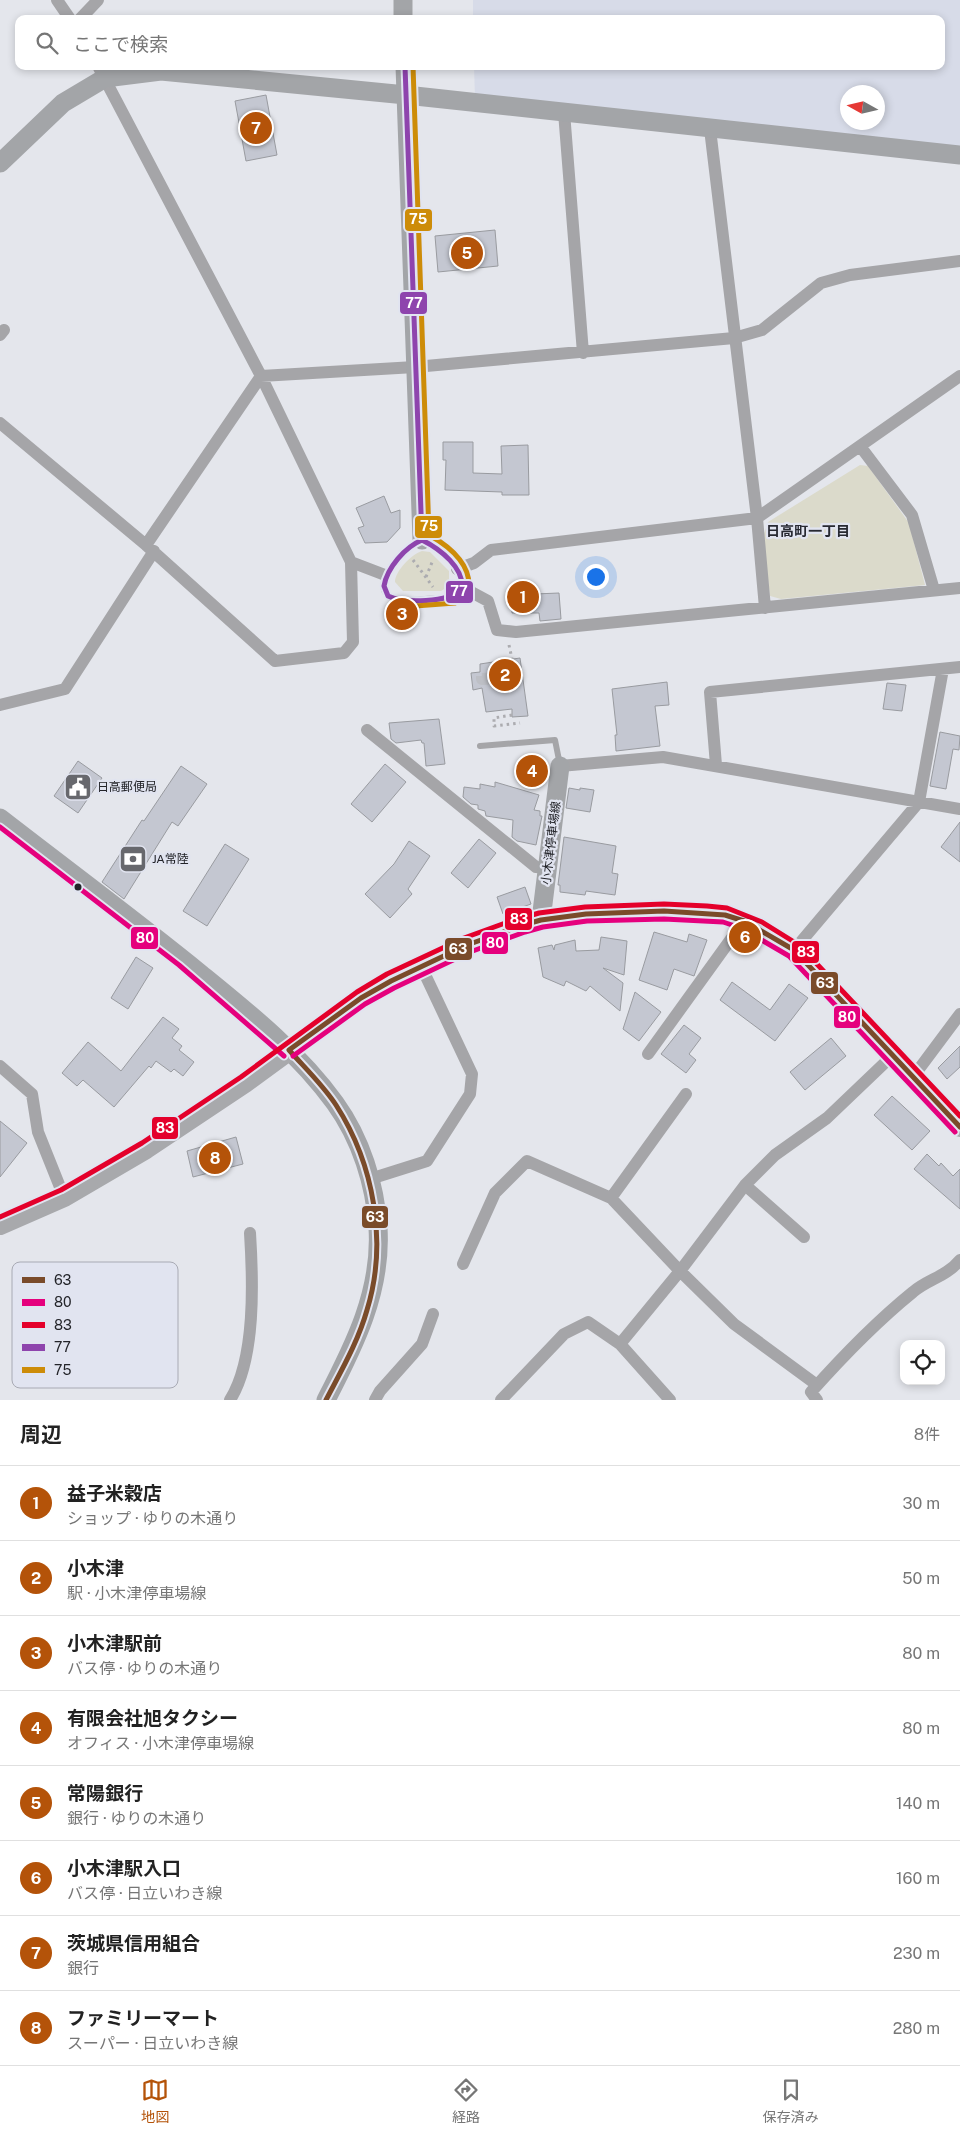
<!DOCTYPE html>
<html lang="ja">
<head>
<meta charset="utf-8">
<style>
  body { margin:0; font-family:"Public Sans","Noto Sans JP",sans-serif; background:#f2f2f2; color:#222 }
  .controls { position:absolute; right:15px; bottom:15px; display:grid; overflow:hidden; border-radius:10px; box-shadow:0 2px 8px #0003 }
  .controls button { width:45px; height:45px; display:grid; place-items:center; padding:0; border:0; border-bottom:1px solid #e0e0e0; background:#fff; color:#222; font:25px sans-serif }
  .compass { position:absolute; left:840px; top:85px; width:45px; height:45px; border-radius:50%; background:#fff; box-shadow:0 2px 8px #0003; rotate:278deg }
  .you { position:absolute; left:595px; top:576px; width:18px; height:18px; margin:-12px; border:4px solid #fff; border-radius:50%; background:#1a73e8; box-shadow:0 0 0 8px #1a73e833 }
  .badge { display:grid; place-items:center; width:32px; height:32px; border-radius:50%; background:#b45309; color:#fff; font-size:16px; font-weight:700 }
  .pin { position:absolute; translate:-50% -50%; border:2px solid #fff; box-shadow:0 1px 5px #0006 }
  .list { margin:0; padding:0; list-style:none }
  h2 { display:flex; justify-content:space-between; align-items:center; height:65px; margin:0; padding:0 20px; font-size:21px }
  h2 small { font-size:16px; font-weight:400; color:#767676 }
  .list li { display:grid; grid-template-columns:32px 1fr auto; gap:15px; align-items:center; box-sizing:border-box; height:75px; padding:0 20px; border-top:1px solid #e0e0e0 }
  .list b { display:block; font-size:19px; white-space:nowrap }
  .list p { margin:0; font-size:16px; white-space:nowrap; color:#767676 }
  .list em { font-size:16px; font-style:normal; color:#767676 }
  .icon { flex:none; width:28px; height:28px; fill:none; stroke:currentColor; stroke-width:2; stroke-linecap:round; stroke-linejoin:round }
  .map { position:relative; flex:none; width:960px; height:1400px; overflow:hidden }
  .search { position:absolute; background:#fff; box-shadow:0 2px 8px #0003; left:15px; right:15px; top:15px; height:55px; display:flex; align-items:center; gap:12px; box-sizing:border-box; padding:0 18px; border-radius:10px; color:#767676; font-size:19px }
  .sheet { height:665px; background:#fff }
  nav { display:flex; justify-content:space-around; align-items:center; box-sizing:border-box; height:70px; border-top:1px solid #e0e0e0; background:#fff; font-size:14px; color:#767676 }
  nav a { display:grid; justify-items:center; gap:2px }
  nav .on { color:#b45309 }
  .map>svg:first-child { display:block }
  .built { fill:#d7dbe8; fill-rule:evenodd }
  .green { fill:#dbdacb }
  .building { fill:#c4c7d1; stroke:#999ba0 }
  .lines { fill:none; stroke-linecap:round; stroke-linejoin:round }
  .street-tunnel { stroke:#bdbfc5; stroke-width:12; stroke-dasharray:12 6; stroke-linecap:butt }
  .path { stroke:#acacb0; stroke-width:3; stroke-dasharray:2.5 4; stroke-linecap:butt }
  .lane { stroke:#a5a5a8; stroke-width:6 }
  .street { stroke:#a5a5a8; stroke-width:12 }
  .secondary { stroke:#a3a5a8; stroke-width:19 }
  .primary { stroke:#a8a9ac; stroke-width:20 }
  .bus-1-casing { stroke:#e1e4f0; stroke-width:9 }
  .bus-2-casing { stroke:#e1e4f0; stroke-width:9 }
  .bus-3-casing { stroke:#e1e4f0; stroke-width:9 }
  .bus-4-casing { stroke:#e1e4f0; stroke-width:9 }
  .bus-5-casing { stroke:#e1e4f0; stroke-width:9 }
  .bus-1 { stroke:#7a4b2a; stroke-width:5 }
  .bus-2 { stroke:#e5007d; stroke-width:5 }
  .bus-3 { stroke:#e4002b; stroke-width:5 }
  .bus-4 { stroke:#8e44ad; stroke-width:5 }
  .bus-5 { stroke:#cd8c08; stroke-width:5 }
  .bus-dot { fill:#232429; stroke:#e1e4f0; stroke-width:2 }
  .labels { text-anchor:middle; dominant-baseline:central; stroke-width:4.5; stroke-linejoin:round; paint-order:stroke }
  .poi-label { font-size:12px; fill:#232429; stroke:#e1e4f0; text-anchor:start }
  .street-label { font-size:12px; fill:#232429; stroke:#e1e4f0 }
  .neighbourhood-label { font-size:14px; font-weight:bold; fill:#272932; stroke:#e1e4f0 }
  .key { fill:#e1e4f0; stroke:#a8aab4; stroke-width:1 }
  .key-label { font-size:14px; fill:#232429 }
  .line-badge { stroke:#e1e4f0; stroke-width:2 }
  .badge-label { font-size:14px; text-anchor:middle; font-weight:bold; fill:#fff }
</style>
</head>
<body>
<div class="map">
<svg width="960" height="1400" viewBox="0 0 960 1400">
  <rect width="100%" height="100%" fill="#e4e6ec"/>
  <path class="built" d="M473,0H960V152L475,98L474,66H941V19H473ZM848,92H878V122H848Z"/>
  <path class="green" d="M860,465L868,466L909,523L925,585L781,599L770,596L763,537L768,522Z
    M422,551L430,552L449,571V586L441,591H403L395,582C395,571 412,554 422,551Z"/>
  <path class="building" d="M266,95L277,155L246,161L235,101Z
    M495,230L498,266L438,272L435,236Z
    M443,442H473V473L502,474L501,446L528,445L529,495H502V492L445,490L446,460H443Z
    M384,496L391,513L400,510V528L387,542L365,543L358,528L364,526L356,508Z
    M512,588H535V594L559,593L561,619L540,621L539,613H512Z
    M520,658L528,716L512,717V709L486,712L482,688L473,690L471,673L480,672V664Z
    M667,682L669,705L655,706L660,746L616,751L615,735H617L612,689Z
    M887,683L906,685L902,711L883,709Z
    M439,719L445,764L426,766L424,743H422L421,740L396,743L391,739L389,723Z
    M940,732L960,736L959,750L953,749L946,789L930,786Z
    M78,761L102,778L78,813L54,796Z
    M385,764L406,782L372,822L351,804Z
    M181,766L207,784L178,826L172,822L124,899L102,882L142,820L144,821Z
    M495,782L539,795L534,810L540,811V816H542L536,845L517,841L512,837L513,820L486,816L485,811L478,809V805L471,804L463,797L464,787L480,789V784L495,787Z
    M569,788L580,790V788L594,790L590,812L566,808Z
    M960,822V862L941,847Z
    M564,837L616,846L612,873L618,874L615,895L586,891L585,895L560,892V885H558Z
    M479,839L496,853L468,888L451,873Z
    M409,841L430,856L408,889L412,894L390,918L365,894L394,864Z
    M225,844L249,859L207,926L183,911Z
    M525,887L531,904L503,914L497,897Z
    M654,932L687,942L689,934L707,940L694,976L674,969L667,990L639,980Z
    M601,937L627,941L624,975L603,968L623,983L620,1011L590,986L586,991L566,981L564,986L543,977L538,948L552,945L554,950L555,945L575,940L576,951L599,950Z
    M136,957L153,968L128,1009L111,998Z
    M732,982L770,1010L789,984L808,998L775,1041L720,1000Z
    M635,992L661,1012L639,1041L623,1029Z
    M163,1017L179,1029L172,1038L182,1046L179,1050L194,1062L183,1076L174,1069L171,1072L156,1061L151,1068L149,1066L114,1107L83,1080L77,1086L62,1073L88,1042L121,1071Z
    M684,1025L701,1038L689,1054L696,1060L686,1073L661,1054Z
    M831,1038L846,1056L805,1090L790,1072Z
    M960,1046V1067L947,1079L938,1068Z
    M892,1096L930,1131L912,1150L874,1115Z
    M0,1121L27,1143L0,1177Z
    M236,1137L243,1164L193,1177L187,1151Z
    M927,1154L939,1166L941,1163L953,1176L960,1169V1209L914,1169Z"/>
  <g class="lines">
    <path class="street-tunnel" d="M482,676V679L514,677"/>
    <path class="path" d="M413,560L433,587
      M426,577L433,560
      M509,645L512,659
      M512,715L494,718V726L520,723"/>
    <path class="lane" d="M422,540C435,544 481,584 456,595C447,599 435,598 425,599C416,599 404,602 395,599C372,592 389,569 399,559C406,552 412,543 422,540Z
      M480,746L555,740L560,765"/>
    <path class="street" d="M57,0L70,19
      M80,19L98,0
      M98,66L261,376L351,562L385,575
      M564,112L583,353
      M0,335L4,330
      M0,423L146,545L275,661L344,653L353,642L351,562
      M860,446L912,515L934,590
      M146,545L261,376L415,367L734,338L762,330L821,283L850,275L960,261
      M457,569L474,563L491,550L757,518L710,129
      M462,587L488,601L497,630L516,632L960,588
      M765,608L757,518L960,376
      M0,705L65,689L154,551
      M367,730L536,867L547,868
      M716,765L710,692L960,667
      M560,766L663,757L960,809
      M794,950L919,802L943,669
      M648,1054L744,921
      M0,1066L32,1094L38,1132L64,1197
      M913,1077L960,1014
      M370,1179L427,1161L470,1094L472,1074L421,966
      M745,1185L804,1237
      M611,1198L686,1094
      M463,1264L495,1193L527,1161L611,1198L680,1271L620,1344L670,1400
      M817,1385L734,1324L680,1271L745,1185L775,1155L827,1118L893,1055
      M230,1400C256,1359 253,1280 250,1233
      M375,1400L380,1391L422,1344L433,1314
      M501,1400L564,1334L588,1322L620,1344
      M817,1400L811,1392C843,1356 876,1322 913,1292C928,1279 946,1277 960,1260"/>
    <path class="secondary" d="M403,0V19
      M405,66L422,540
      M0,163L63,103L105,78L161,71L406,95L960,155
      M0,818C67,870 136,921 201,974C249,1013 299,1053 335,1103C361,1139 375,1184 378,1228C382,1291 354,1346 326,1400
      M541,920L560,766"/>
    <path class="primary" d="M0,1225L64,1197L146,1149L245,1083L361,998L391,981L467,945L511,929L541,920L586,914L664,911L706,913L725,915L758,928L794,950L960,1127"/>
    <g class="bus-1-casing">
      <path id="bus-1" d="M289,1050L361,998L391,981L467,945L523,925L541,920L586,914L664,911L725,915L744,921L794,950L960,1127
        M289,1050C305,1068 323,1085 336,1105C374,1164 388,1242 367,1310C358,1342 341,1371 326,1400"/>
    </g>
    <g class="bus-2-casing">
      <path id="bus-2" d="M0,827L179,965L284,1056
        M293,1056L365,1004L394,988L470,952L525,932L543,927L587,921L664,919L723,922L741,928L789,956L955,1132"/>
    </g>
    <g class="bus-3-casing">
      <path id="bus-3" d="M0,1217L61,1190L142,1143L241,1077L357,992L387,974L464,938L508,922L539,913L585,907L664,904L707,906L727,908L762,922L799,945L960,1116"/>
    </g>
    <g class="bus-4-casing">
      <path id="bus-4" d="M405,66L422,540
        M422,540C440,549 465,568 462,590C448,602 405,604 388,596L384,586C387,568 405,547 422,540Z"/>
    </g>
    <g class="bus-5-casing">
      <path id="bus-5" d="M402,607L455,603L467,596C476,568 451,547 429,535L413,66"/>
    </g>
    <use href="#bus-1" class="bus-1"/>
    <use href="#bus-2" class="bus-2"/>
    <use href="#bus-3" class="bus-3"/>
    <use href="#bus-4" class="bus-4"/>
    <use href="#bus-5" class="bus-5"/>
  </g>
  <defs>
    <g id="civic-square" transform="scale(1.4375)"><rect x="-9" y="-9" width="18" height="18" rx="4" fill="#67686d" stroke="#e1e4f0"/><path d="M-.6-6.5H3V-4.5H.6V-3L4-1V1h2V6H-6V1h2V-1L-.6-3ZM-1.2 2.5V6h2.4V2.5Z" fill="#fff"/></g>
    <g id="bank-square" transform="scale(1.4375)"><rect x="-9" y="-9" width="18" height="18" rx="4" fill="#67686d" stroke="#e1e4f0"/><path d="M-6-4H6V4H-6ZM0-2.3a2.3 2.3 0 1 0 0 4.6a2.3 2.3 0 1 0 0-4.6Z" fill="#fff"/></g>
  </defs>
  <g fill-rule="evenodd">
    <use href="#civic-square" x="78" y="787"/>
    <use href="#bank-square" x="133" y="859"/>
  </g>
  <circle class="bus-dot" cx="78" cy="887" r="4.5"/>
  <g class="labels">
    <g class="poi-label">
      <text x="97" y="787">日高郵便局</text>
      <text x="152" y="859">JA常陸</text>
    </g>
    <g class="street-label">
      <text transform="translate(551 843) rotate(-83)">小木津停車場線</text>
    </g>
    <g class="neighbourhood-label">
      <text x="808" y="531">日高町一丁目</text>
    </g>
  </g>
  <rect x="12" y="1262" width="166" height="126" rx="8" class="key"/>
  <rect x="22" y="1277" width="23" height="6" fill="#7a4b2a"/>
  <rect x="22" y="1299" width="23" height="7" fill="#e5007d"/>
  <rect x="22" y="1322" width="23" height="6" fill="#e4002b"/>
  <rect x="22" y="1344" width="23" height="7" fill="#8e44ad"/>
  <rect x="22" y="1367" width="23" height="6" fill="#cd8c08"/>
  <g class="key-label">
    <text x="54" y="1285">63</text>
    <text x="54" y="1307">80</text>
    <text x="54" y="1330">83</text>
    <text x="54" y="1352">77</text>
    <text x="54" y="1375">75</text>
  </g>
  <g class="line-badge">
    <rect x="404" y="208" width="29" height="24" rx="5" fill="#cd8c08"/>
    <rect x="399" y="291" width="29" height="24" rx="5" fill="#8e44ad"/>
    <rect x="414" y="515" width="29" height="24" rx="5" fill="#cd8c08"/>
    <rect x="445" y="580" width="29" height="24" rx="5" fill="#8e44ad"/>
    <rect x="504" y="907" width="29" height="24" rx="5" fill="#e4002b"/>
    <rect x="130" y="926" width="29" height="24" rx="5" fill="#e5007d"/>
    <rect x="481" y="931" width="28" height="24" rx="5" fill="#e5007d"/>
    <rect x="444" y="937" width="29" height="24" rx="5" fill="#7a4b2a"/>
    <rect x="791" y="940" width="29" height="24" rx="5" fill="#e4002b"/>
    <rect x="810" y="971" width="29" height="24" rx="5" fill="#7a4b2a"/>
    <rect x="833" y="1005" width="28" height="24" rx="5" fill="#e5007d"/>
    <rect x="151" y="1116" width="28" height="24" rx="5" fill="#e4002b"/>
    <rect x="361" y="1205" width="28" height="24" rx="5" fill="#7a4b2a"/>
  </g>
  <g class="badge-label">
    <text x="418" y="224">75</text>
    <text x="414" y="308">77</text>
    <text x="429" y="531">75</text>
    <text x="459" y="596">77</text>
    <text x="519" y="924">83</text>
    <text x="145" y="943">80</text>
    <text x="495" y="948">80</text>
    <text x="458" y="954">63</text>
    <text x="806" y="957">83</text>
    <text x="825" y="988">63</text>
    <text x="847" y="1022">80</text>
    <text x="165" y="1133">83</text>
    <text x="375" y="1222">63</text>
  </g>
</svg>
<div class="controls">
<button><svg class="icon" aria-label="locate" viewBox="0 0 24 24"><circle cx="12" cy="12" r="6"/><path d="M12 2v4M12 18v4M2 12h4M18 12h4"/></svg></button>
</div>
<svg class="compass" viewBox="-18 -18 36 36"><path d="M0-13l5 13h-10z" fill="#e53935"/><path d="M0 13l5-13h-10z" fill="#767676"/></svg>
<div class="you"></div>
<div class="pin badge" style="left:523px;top:597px">1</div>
<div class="pin badge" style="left:505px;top:675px">2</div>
<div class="pin badge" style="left:402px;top:614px">3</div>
<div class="pin badge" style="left:532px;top:771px">4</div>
<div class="pin badge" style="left:467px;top:253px">5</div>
<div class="pin badge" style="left:745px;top:937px">6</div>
<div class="pin badge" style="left:256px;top:128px">7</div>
<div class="pin badge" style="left:215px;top:1158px">8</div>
<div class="search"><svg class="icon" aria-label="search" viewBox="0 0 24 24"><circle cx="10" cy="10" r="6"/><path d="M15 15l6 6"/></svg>ここで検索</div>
</div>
<section class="sheet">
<h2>周辺<small>8件</small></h2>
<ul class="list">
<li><span class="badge">1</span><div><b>益子米穀店</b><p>ショップ · ゆりの木通り</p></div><em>30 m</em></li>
<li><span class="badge">2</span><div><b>小木津</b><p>駅 · 小木津停車場線</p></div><em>50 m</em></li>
<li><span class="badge">3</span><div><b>小木津駅前</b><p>バス停 · ゆりの木通り</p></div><em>80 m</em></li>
<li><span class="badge">4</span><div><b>有限会社旭タクシー</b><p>オフィス · 小木津停車場線</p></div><em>80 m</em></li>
<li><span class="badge">5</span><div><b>常陽銀行</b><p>銀行 · ゆりの木通り</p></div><em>140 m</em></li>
<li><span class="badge">6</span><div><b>小木津駅入口</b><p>バス停 · 日立いわき線</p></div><em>160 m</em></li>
<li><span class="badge">7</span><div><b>茨城県信用組合</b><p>銀行</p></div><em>230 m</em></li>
<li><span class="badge">8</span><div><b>ファミリーマート</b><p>スーパー · 日立いわき線</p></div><em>280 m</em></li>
</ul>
</section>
<nav>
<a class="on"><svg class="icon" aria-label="map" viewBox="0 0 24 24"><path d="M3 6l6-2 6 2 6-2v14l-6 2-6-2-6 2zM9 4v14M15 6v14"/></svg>地図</a>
<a><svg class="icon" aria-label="directions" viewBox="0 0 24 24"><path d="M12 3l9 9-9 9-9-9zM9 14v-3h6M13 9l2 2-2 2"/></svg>経路</a>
<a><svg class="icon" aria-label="saved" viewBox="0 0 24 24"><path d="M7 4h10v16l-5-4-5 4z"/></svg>保存済み</a>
</nav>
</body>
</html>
